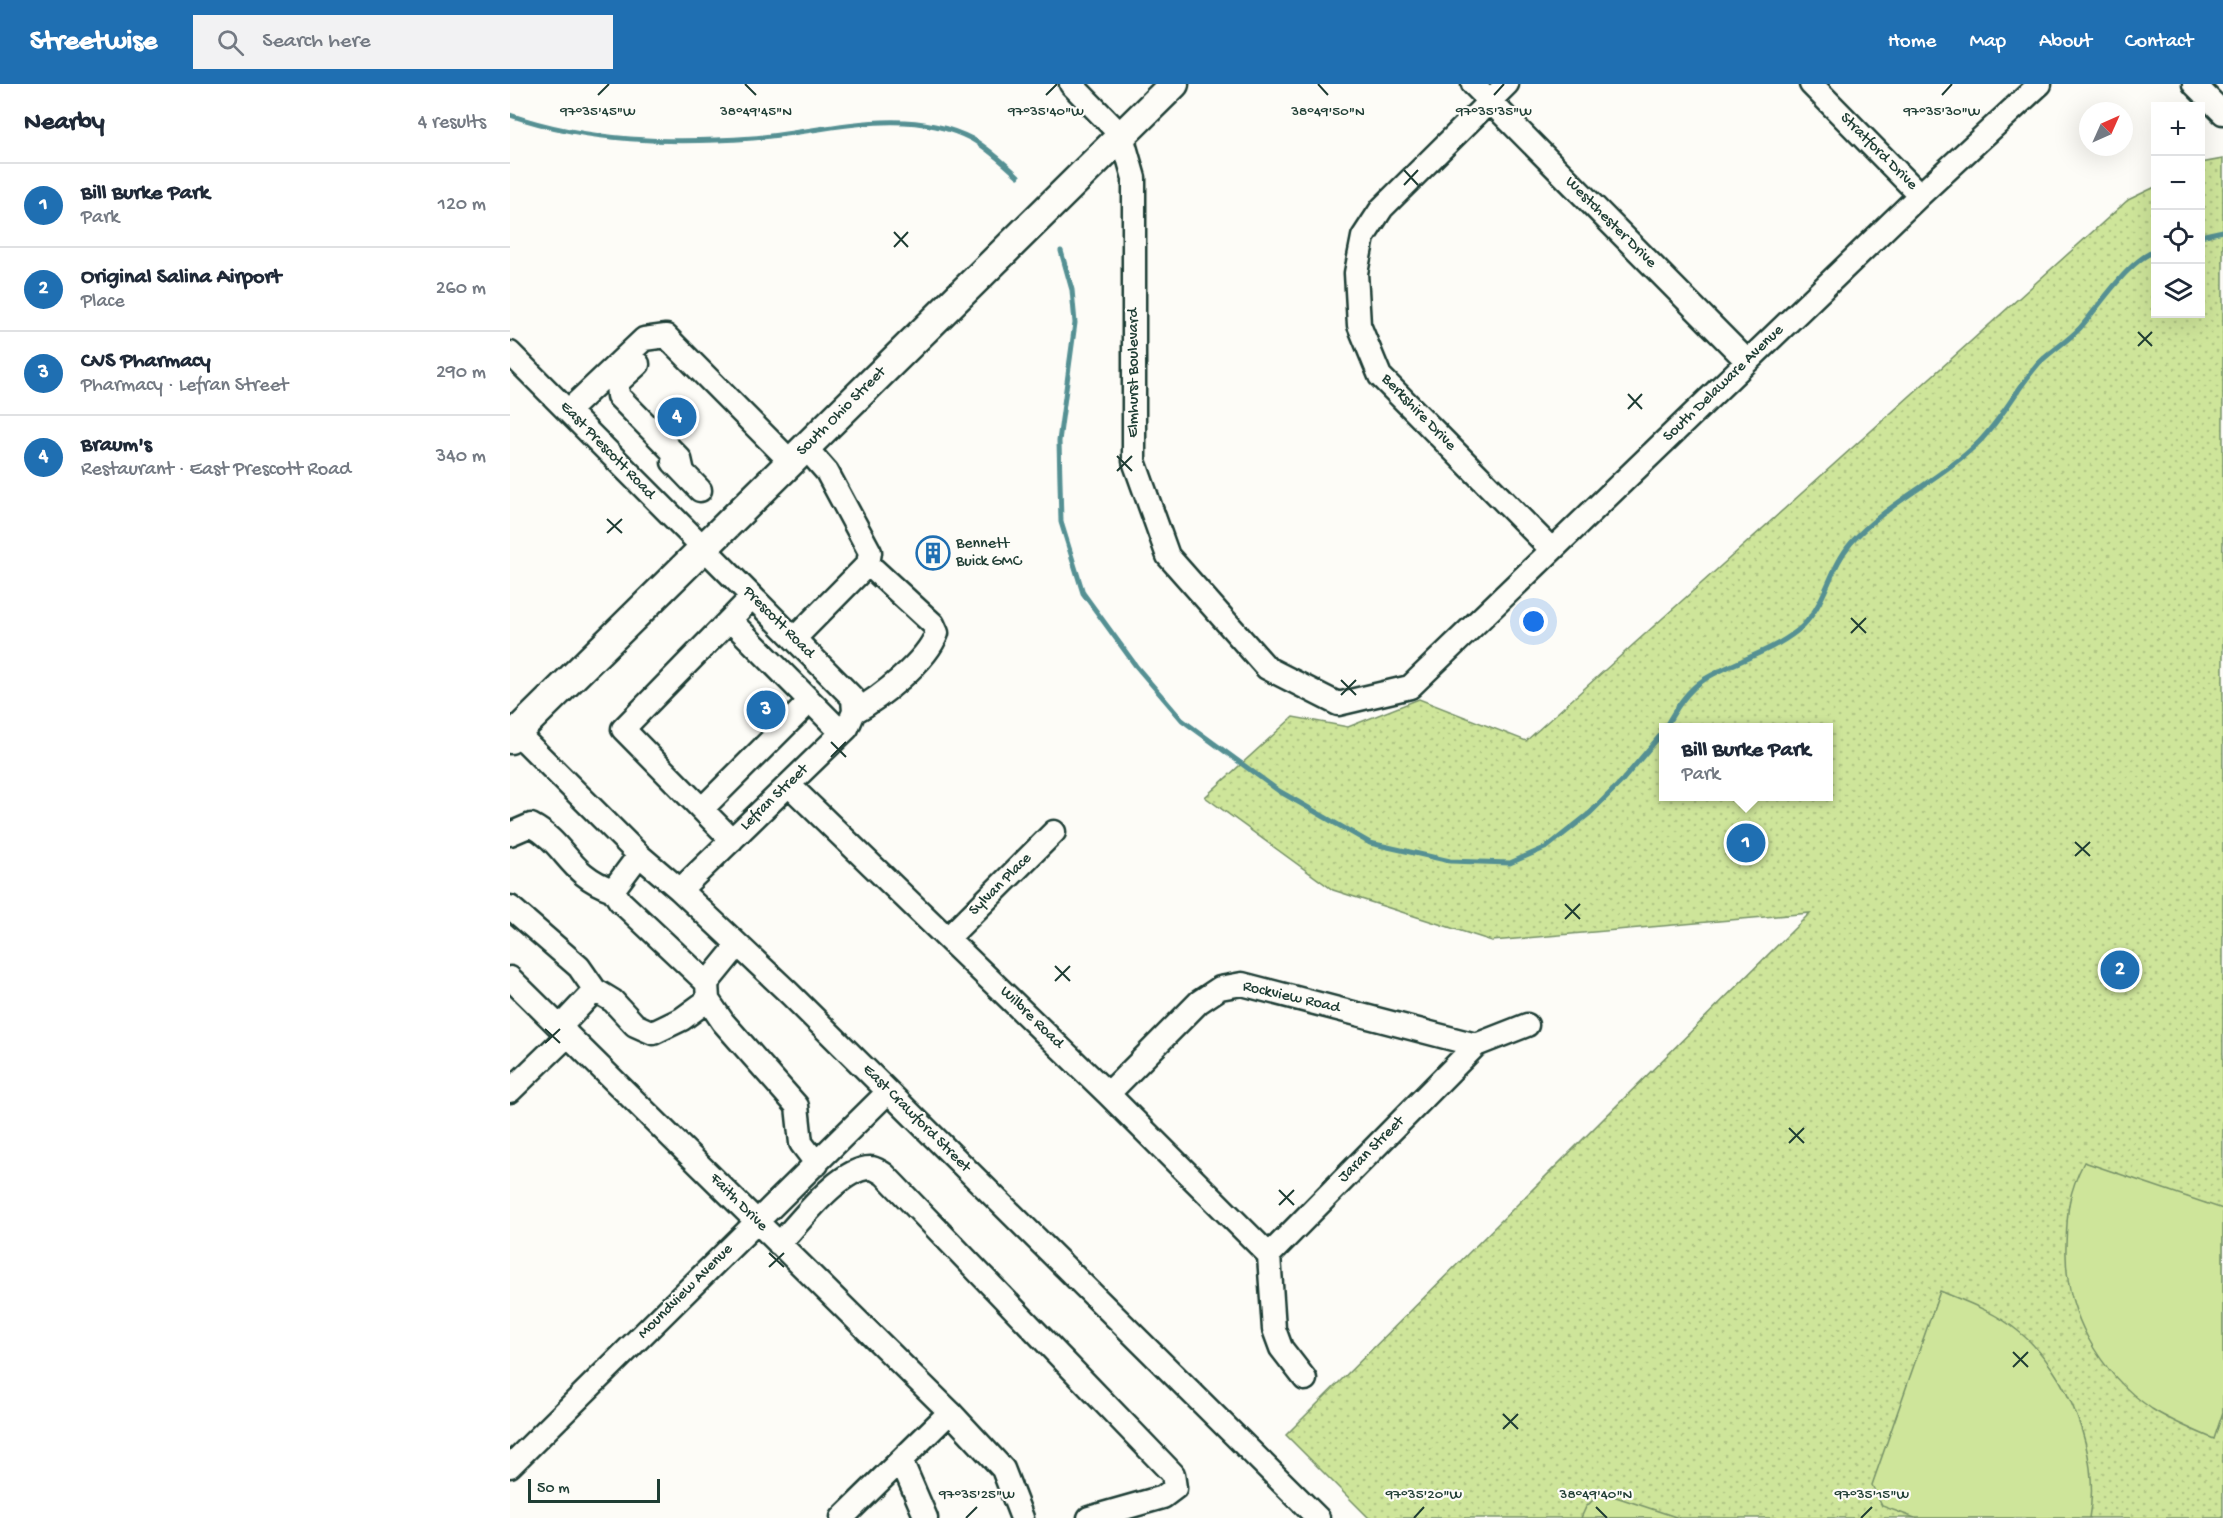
<!DOCTYPE html>
<html lang="en">
<head>
<meta charset="utf-8">
<style>
  body { margin:0; font-family:"Gochi Hand",sans-serif; background:#f2f2f3; color:#1f2937 }
  .controls { position:absolute; right:18px; top:18px; display:grid; overflow:hidden; border-radius:0px; box-shadow:0 6px 24px #0002 }
  .controls button { width:54px; height:54px; display:grid; place-items:center; padding:0; border:0; border-bottom:2px solid #e0e1e3; background:#fff; color:#1f2937; font:30px sans-serif }
  .compass { position:absolute; left:1569px; top:18px; width:54px; height:54px; border-radius:50%; background:#fff; box-shadow:0 6px 24px #0002; rotate:45deg }
  .scale { position:absolute; left:18px; bottom:15px; width:132px; box-sizing:border-box; padding-left:6px; border:3px solid #1f3d34; border-top:0; font-size:16px; line-height:21px; white-space:nowrap; color:#1f3d34; -webkit-text-stroke:4px #fdfcf7; paint-order:stroke }
  .you { position:absolute; left:1024px; top:538px; width:21px; height:21px; margin:-15px; border:4px solid #fff; border-radius:50%; background:#1a73e8; box-shadow:0 0 0 9px #1a73e833 }
  .badge { display:grid; place-items:center; width:39px; height:39px; border-radius:50%; background:#1f6fb2; color:#fff; font-size:20px; font-weight:700 }
  .pin { position:absolute; translate:-50% -50%; border:3px solid #fff; box-shadow:0 2px 6px #0006 }
  .popup { position:absolute; left:1149px; top:639px; width:174px; height:78px; box-sizing:border-box; display:grid; place-content:center; border-radius:0px; background:#fff; filter:drop-shadow(0 2px 4px #0005); font-size:20px; white-space:nowrap; color:#747a83 }
  .popup b { font-size:22px; color:#1f2937 }
  .popup::after { content:''; position:absolute; left:50%; top:100%; margin-left:-12px; border:12px solid transparent; border-top-color:#fff }
  .list { margin:0; padding:0; list-style:none }
  h2 { display:flex; justify-content:space-between; align-items:center; height:78px; margin:0; padding:0 24px; font-size:26px }
  h2 small { font-size:20px; font-weight:400; color:#747a83 }
  .list li { display:grid; grid-template-columns:39px 1fr auto; gap:18px; align-items:center; box-sizing:border-box; height:84px; padding:0 24px; border-top:2px solid #e0e1e3 }
  .list b { display:block; font-size:22px; white-space:nowrap }
  .list p { margin:0; font-size:20px; white-space:nowrap; color:#747a83 }
  .list em { font-size:20px; font-style:normal; color:#747a83 }
  .icon { flex:none; width:33px; height:33px; fill:none; stroke:currentColor; stroke-width:2; stroke-linecap:round; stroke-linejoin:round }
  .map { position:relative; flex:none; width:1713px; height:1434px; overflow:hidden }
  header { display:flex; align-items:center; gap:36px; box-sizing:border-box; height:84px; padding:0 30px; background:#1f6fb2; color:#fff }
  header strong { font-size:28px }
  nav { display:flex; gap:33px; margin-inline-start:auto; font-size:21px }
  .search { width:420px; height:54px; background:#f2f2f3; display:flex; align-items:center; gap:15px; box-sizing:border-box; padding:0 21px; border-radius:0px; color:#747a83; font-size:22px }
  main { display:flex }
  aside { flex:1; background:#fff }
  .map>svg:first-child { display:block }
  .park { fill:url(#park-dots); stroke:#769167; stroke-width:1.5; fill-rule:evenodd }
  .garden { fill:#cee59a; stroke:#769167; stroke-width:1.5 }
  .lines { fill:none; stroke-linecap:round; stroke-linejoin:round }
  .stream { stroke:#549093; stroke-width:5 }
  .minor-casing { stroke:#1f3d34; stroke-width:27 }
  .major-casing { stroke:#1f3d34; stroke-width:33 }
  .minor { stroke:#fdfcf7; stroke-width:22 }
  .major { stroke:#fdfcf7; stroke-width:28 }
  .ticks { fill:none; stroke:#1f3d34; stroke-width:2 }
  .labels { text-anchor:middle; dominant-baseline:central; stroke-width:4.5; stroke-linejoin:round; paint-order:stroke }
  .street-label { font-size:16px; fill:#1f3d34; stroke:#fdfcf7 }
  .poi-label { font-size:16px; fill:#1f3d34; stroke:#fdfcf7; text-anchor:start }
  .ticks-label { font-size:15px; text-anchor:middle; fill:#1f3d34; stroke:#fdfcf7; stroke-width:4.5; stroke-linejoin:round; paint-order:stroke }
</style>
</head>
<body>
<header>
<strong>Streetwise</strong>
<div class="search"><svg class="icon" aria-label="search" viewBox="0 0 24 24"><circle cx="10" cy="10" r="6"/><path d="M15 15l6 6"/></svg>Search here</div>
<nav><a>Home</a><a>Map</a><a>About</a><a>Contact</a></nav>
</header>
<main>
<aside>
<h2>Nearby<small>4 results</small></h2>
<ul class="list">
<li><span class="badge">1</span><div><b>Bill Burke Park</b><p>Park</p></div><em>120 m</em></li>
<li><span class="badge">2</span><div><b>Original Salina Airport</b><p>Place</p></div><em>260 m</em></li>
<li><span class="badge">3</span><div><b>CVS Pharmacy</b><p>Pharmacy · Lefran Street</p></div><em>290 m</em></li>
<li><span class="badge">4</span><div><b>Braum's</b><p>Restaurant · East Prescott Road</p></div><em>340 m</em></li>
</ul>
</aside>
<div class="map">
<svg width="1713" height="1434" viewBox="0 0 1713 1434">
  <defs>
    <pattern id="park-dots" width="8" height="8" patternUnits="userSpaceOnUse" patternTransform="scale(1.5)"><rect width="8" height="8" fill="#cee59a"/><path d="M2 2h.1M6 6h.1" fill="none" stroke="#b0c585" stroke-width="1.8" stroke-linecap="round"/></pattern>
  </defs>
  <rect width="100%" height="100%" fill="#fdfcf7"/>
  <filter id="ink" filterUnits="userSpaceOnUse"><feTurbulence type="fractalNoise" baseFrequency=".0167" numOctaves="2"/><feDisplacementMap in="SourceGraphic" scale="12" xChannelSelector="R" yChannelSelector="G"/><feConvolveMatrix kernelMatrix="1 2 1 2 8 2 1 2 1" color-interpolation-filters="sRGB"/></filter>
  <g filter="url(#ink)">
    <path class="park" d="M1713,75V1434H859L776,1351L1300,829L982,857L823,806L695,713L783,633L838,643L909,615L1016,657L1618,116L1645,103L1646,230H1690L1691,79ZM1154,644H1318V712H1154Z"/>
    <path class="garden" d="M1574,1078L1713,1125V1328L1704,1355C1683,1346 1661,1337 1642,1325C1588,1288 1554,1227 1556,1162C1557,1127 1558,1109 1574,1078Z
      M1430,1207C1457,1218 1485,1228 1508,1247C1558,1287 1591,1371 1579,1434H1405L1372,1422L1362,1401Z
      M1091,1408L1169,1434H1071L1076,1423Z"/>
    <g class="lines">
      <path class="stream" d="M0,31C78,58 161,60 243,54C313,48 395,20 462,55C479,65 494,79 508,92
        M1690,152L1713,147
        M551,167L562,206L565,239L549,357L551,438L573,509L626,582L672,636L769,707L860,759L940,777L1000,779L1037,763L1080,729L1111,698L1154,647
        M1155,644C1165,626 1177,606 1195,595C1225,577 1259,569 1287,547C1315,525 1318,486 1341,459C1375,420 1432,395 1469,358C1492,335 1507,304 1529,279C1542,266 1558,257 1570,244C1589,223 1619,175 1646,167"/>
      <g class="minor-casing">
        <path id="minor" d="M561,0L612,52L624,94V377L658,472L757,584L828,620L900,603L1410,111L1530,0
          M963,0L1237,277
          M997,0L872,124L853,153L846,189L849,241L870,292L1042,466
          M1301,0L1410,111
          M1684,0L1713,29
          M0,269L343,614L344,628L337,644L170,806
          M128,280L107,299L108,312L170,375L173,388
          M58,327L134,255L156,252L281,378
          M163,378L190,406
          M220,536L332,649
          M284,555L358,480L360,468L317,388L296,364
          M344,628C370,614 417,577 427,549L423,540L358,480
          M7,649L129,771L170,806L278,908L808,1434
          M279,701L598,1010L759,1171
          M192,725L300,617
          M0,750L21,741C57,760 58,791 103,806
          M222,756L113,645L242,513
          M129,771L103,806L110,817L197,899
          M0,823L69,883L85,906
          M438,854L544,748
          M228,861L197,899L198,916L213,938L287,1022L291,1059L307,1080
          M0,894L440,1328L493,1385L512,1434
          M50,943L85,906L103,917L125,941L143,949L172,935L198,916
          M0,1007L58,951
          M598,1010L689,918L710,904L732,900L966,961
          M269,1160C289,1139 330,1083 361,1084C365,1084 370,1088 374,1090L663,1390L665,1404L653,1413L579,1434
          M759,1171L966,961L1017,941
          M759,1171L764,1245L771,1264L795,1295
          M391,1376L416,1434
          M0,1382L378,1008
          M332,1434L440,1328"/>
      </g>
      <g class="major-casing">
        <path id="major" d="M0,655L664,0"/>
      </g>
      <use href="#minor" class="minor"/>
      <use href="#major" class="major"/>
    </g>
  </g>
  <path class="ticks" d="M235,0L246,11M808,0L818,11M88,11L99,0M536,11L547,0M984,11L994,0M1432,11L1442,0M894,86L908,101M894,101L908,86M384,148L398,163M384,163L398,148M1628,248L1642,262M1628,262L1642,248M1118,310L1132,325M1118,325L1132,310M607,372L622,387M607,387L622,372M97,435L112,449M97,449L112,435M1341,534L1356,549M1341,549L1356,534M831,596L846,611M831,611L846,596M321,658L336,673M321,673L336,658M1565,758L1580,772M1565,772L1580,758M1055,820L1070,835M1055,835L1070,820M545,882L560,897M545,897L560,882M35,945L50,959M35,959L50,945M1279,1044L1294,1059M1279,1059L1294,1044M769,1106L784,1121M769,1121L784,1106M259,1169L274,1183M259,1183L274,1169M1503,1268L1518,1283M1503,1283L1518,1268M993,1330L1008,1345M993,1345L1008,1330M1086,1423L1097,1434M456,1434L467,1423M904,1434L914,1423M1351,1434L1362,1423"/>
  <defs>
    <g id="building-ring" transform="scale(1.725)"><circle r="9.5" fill="#fdfcf7" stroke="#1f6fb2" stroke-width="1.5"/><path d="M-4-6H4V6H1V3H-1V6H-4ZM-2.5-4.3h1.7v1.8h-1.7ZM.8-4.3h1.7v1.8H.8ZM-2.5-1h1.7V.8h-1.7ZM.8-1h1.7V.8H.8Z" fill="#1f6fb2"/></g>
  </defs>
  <g fill-rule="evenodd">
    <use href="#building-ring" x="423" y="469"/>
  </g>
  <g class="labels">
    <g class="street-label">
      <text transform="translate(1368 68) rotate(45)">Stratford Drive</text>
      <text transform="translate(1100 139) rotate(45)">Westchester Drive</text>
      <text transform="translate(624 289) rotate(-90)">Elmhurst Boulevard</text>
      <text transform="translate(1214 300) rotate(-44)">South Delaware Avenue</text>
      <text transform="translate(332 328) rotate(-45)">South Ohio Street</text>
      <text transform="translate(908 329) rotate(46)">Berkshire Drive</text>
      <text transform="translate(97 367) rotate(46)">East Prescott Road</text>
      <text transform="translate(268 539) rotate(45)">Prescott Road</text>
      <text transform="translate(265 714) rotate(-44)">Lefran Street</text>
      <text transform="translate(491 801) rotate(-45)">Sylvan Place</text>
      <text transform="translate(781 914) rotate(13)">Rockview Road</text>
      <text transform="translate(521 934) rotate(44)">Wilbre Road</text>
      <text transform="translate(406 1035) rotate(45)">East Crawford Street</text>
      <text transform="translate(862 1066) rotate(-45)">Jaran Street</text>
      <text transform="translate(228 1119) rotate(45)">Faith Drive</text>
      <text transform="translate(176 1208) rotate(-45)">Moundview Avenue</text>
    </g>
    <g class="poi-label">
      <text x="446" y="460">Bennett<tspan x="446" dy="18">Buick GMC</tspan></text>
    </g>
  </g>
  <g class="ticks-label">
    <text x="88" y="31">97°35'45"W</text>
    <text x="246" y="31">38°49'45"N</text>
    <text x="536" y="31">97°35'40"W</text>
    <text x="818" y="31">38°49'50"N</text>
    <text x="984" y="31">97°35'35"W</text>
    <text x="1432" y="31">97°35'30"W</text>
    <text x="914" y="1414">97°35'20"W</text>
    <text x="1362" y="1414">97°35'15"W</text>
    <text x="467" y="1414">97°35'25"W</text>
    <text x="1086" y="1414">38°49'40"N</text>
  </g>
</svg>
<div class="controls">
<button>+</button>
<button>−</button>
<button><svg class="icon" aria-label="locate" viewBox="0 0 24 24"><circle cx="12" cy="12" r="6"/><path d="M12 2v4M12 18v4M2 12h4M18 12h4"/></svg></button>
<button><svg class="icon" aria-label="layers" viewBox="0 0 24 24"><path d="M12 4l9 5-9 5-9-5zM3 14l9 5 9-5"/></svg></button>
</div>
<svg class="compass" viewBox="-18 -18 36 36"><path d="M0-13l5 13h-10z" fill="#e53935"/><path d="M0 13l5-13h-10z" fill="#747a83"/></svg>
<div class="scale">50 m</div>
<div class="you"></div>
<div class="pin badge" style="left:1236px;top:759px">1</div>
<div class="popup"><b>Bill Burke Park</b>Park</div>
<div class="pin badge" style="left:1610px;top:886px">2</div>
<div class="pin badge" style="left:256px;top:626px">3</div>
<div class="pin badge" style="left:167px;top:333px">4</div>
</div>
</main>
</body>
</html>
